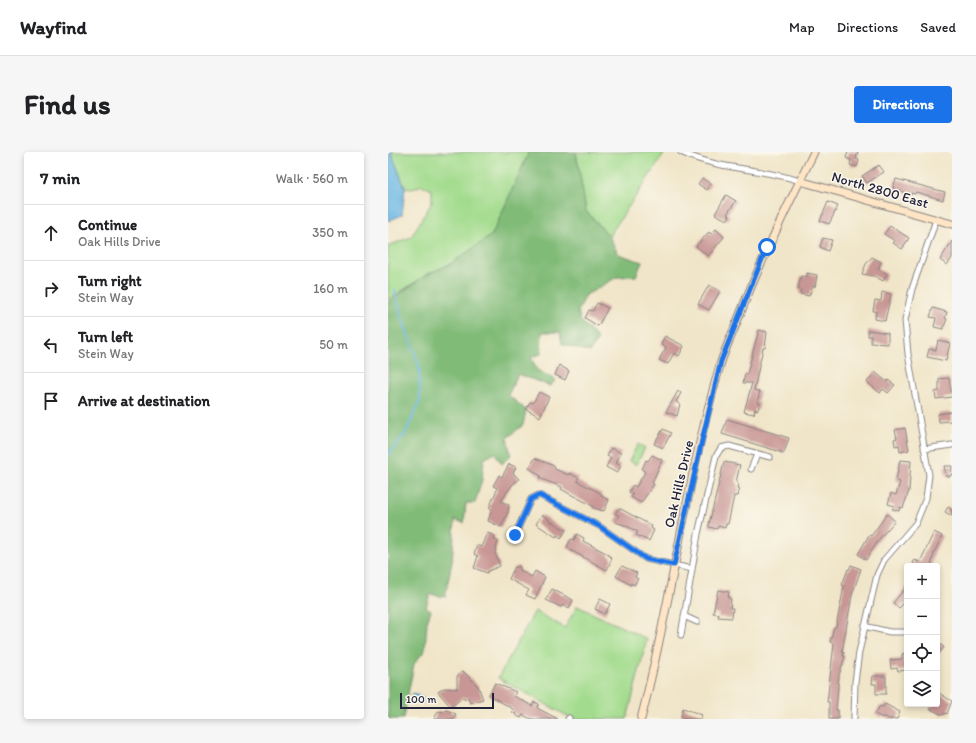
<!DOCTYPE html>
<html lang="en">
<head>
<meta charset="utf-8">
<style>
  body { margin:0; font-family:Itim,sans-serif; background:#f6f6f6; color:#202124 }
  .controls { position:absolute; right:12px; bottom:12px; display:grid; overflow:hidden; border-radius:4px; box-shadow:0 2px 6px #0003 }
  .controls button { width:36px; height:36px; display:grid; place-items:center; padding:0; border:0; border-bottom:1px solid #e0e0e0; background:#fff; color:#202124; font:20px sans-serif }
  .scale { position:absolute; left:12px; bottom:10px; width:94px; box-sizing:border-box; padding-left:4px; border:2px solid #22223b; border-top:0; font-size:11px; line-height:14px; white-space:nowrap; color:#22223b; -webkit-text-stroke:3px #fbf7ec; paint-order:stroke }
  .stop { position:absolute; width:12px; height:12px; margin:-9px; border:3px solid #1a73e8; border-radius:50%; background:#fff }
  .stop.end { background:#1a73e8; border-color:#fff; box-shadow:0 1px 4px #0008 }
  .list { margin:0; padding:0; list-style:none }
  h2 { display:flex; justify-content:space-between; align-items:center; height:52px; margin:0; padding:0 16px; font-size:17px }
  h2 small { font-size:13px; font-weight:400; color:#757577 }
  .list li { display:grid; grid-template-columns:26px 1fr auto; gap:12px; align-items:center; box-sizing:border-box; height:56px; padding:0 16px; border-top:1px solid #e0e0e0 }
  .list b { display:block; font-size:15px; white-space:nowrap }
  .list p { margin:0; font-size:13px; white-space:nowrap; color:#757577 }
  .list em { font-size:13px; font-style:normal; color:#757577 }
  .icon { flex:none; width:22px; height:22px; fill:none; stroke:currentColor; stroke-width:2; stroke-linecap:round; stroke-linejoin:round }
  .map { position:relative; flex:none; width:564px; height:567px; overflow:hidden; border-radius:4px }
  header { display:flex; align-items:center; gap:24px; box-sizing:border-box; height:56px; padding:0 20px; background:#fff; border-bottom:1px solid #e0e0e0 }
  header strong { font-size:19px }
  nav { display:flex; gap:22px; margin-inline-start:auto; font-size:14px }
  .intro { display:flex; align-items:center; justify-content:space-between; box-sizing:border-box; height:96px; padding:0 24px }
  h1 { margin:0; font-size:28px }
  .button { padding:10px 18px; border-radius:4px; background:#1a73e8; color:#fff; font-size:14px; font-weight:700 }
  main { display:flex; gap:24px; padding:0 24px }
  aside { flex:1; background:#fff; border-radius:4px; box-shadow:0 2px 6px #0003 }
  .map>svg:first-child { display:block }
  .green { fill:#a2db8d; stroke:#627e64 }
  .forest { fill:#81bb78; stroke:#526e5a }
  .water { fill:#68b6e2; stroke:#456c8e }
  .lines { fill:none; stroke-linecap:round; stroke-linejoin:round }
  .stream { stroke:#68b6e2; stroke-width:2 }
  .building { fill:#c89694 }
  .street-casing { stroke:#898482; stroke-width:7 }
  .secondary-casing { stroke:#898482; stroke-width:9 }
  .street { stroke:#fff; stroke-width:5 }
  .secondary { stroke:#fee5c5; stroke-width:7 }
  .route { stroke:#1a73e8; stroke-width:5 }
  .labels { text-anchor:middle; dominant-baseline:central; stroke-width:3; stroke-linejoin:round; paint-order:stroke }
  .street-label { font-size:14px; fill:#22223b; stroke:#fbf7ec }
</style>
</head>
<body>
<header>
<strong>Wayfind</strong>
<nav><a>Map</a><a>Directions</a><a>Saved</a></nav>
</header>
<div class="intro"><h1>Find us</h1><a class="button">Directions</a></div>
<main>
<aside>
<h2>7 min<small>Walk · 560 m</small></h2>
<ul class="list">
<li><svg class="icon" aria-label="ahead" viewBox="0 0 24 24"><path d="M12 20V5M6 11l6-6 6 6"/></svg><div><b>Continue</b><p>Oak Hills Drive</p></div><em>350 m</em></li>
<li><svg class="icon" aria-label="right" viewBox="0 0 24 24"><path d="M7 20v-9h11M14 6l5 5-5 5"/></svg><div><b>Turn right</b><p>Stein Way</p></div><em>160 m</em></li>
<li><svg class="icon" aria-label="left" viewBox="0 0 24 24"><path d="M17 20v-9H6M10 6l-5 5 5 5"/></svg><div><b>Turn left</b><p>Stein Way</p></div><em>50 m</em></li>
<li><svg class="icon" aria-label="arrive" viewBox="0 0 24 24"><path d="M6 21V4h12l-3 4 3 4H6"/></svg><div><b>Arrive at destination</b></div></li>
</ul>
</aside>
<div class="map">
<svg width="564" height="567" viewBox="0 0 564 567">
  <rect width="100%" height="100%" fill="#fbf7ec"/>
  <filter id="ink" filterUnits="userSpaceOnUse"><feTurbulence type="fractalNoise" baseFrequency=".025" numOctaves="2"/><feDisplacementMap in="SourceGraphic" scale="8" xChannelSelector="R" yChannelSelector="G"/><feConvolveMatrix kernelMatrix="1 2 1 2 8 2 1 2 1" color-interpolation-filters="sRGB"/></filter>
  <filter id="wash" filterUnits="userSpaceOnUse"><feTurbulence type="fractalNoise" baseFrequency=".012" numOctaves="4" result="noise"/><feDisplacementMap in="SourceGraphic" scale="16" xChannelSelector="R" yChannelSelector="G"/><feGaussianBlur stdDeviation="0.9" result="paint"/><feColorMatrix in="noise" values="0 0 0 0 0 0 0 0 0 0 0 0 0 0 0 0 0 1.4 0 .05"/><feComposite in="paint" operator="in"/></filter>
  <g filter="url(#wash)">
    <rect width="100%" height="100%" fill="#f0e5c8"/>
    <path class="green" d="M3,0H141L104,83L64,111L38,123L0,148V94L23,85L44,50V38L34,33L24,37L17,36Z
      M188,0H274L276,2L221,84L198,59Z
      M250,292L257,296L248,313L241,309Z
      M189,454L259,487L239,567H185L110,526L147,459L177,476Z"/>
    <path class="forest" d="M141,0H188L198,59L221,84L230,102L254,110L248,124L229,125L198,143L190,159L192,168L210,187L202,200L174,192L172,180H154L153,202L143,205L149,218L168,228L162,234L130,222L120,243L138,258L135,273L119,286L123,303L114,312L107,301L96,307L94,328L87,351H78L76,371L67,368L64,410L57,445L42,442L38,455L43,458L39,470L37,498L26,512L15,567H0V150L38,123L64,111L104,83Z"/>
    <path class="water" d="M0,0H3L17,36L14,63L0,69Z
      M25,541L36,547L34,551L23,545Z"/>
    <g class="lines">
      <path class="stream" d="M0,303L17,282L32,249L31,213L13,163L7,138"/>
    </g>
    <g id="blocks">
      <path class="building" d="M460,0H470L468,7L471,8L469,15L462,13L463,8L458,6Z
        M491,13L496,20L479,31L474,24Z
        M314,26L323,32L319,38L310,32Z
        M508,27L557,40L555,48L528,40L527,42L523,41V43L505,36Z
        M338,43L348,49L339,62L342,64L339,68L327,62Z
        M440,50L450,54L441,72L432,69Z
        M502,74L521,86L514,97L505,91L507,89L496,82Z
        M328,77L336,85L320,104L308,94L321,80L323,82Z
        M435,86L444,88L440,99L432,95Z
        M564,89V106L559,113L552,108Z
        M484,105L493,110L490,117L499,122L495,129L486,124L474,122L478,112Z
        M419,121L429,123L427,135L425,134L421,144L412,142L413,138L410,137L413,124L419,125Z
        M321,133L332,139L321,158L310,152Z
        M494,140L503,142L497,169L487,167L488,159H485L487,148L493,149Z
        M209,151L220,156L210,174L197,166L201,158L205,159Z
        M545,156L559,160L557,166L559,167L555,177L546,175L548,166L542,165Z
        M371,178L379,180L377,196H375L366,238L372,240L369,250L372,251L370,258L367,257L366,262L356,260L364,231H355L357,222H359Z
        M480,178L500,181V192L483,191V184H480Z
        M277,184L296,194L291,204L286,201L280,212L271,208L278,195L273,192Z
        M550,188L562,191L558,209L539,205L541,197L548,198Z
        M171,213L181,219L177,228L167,223Z
        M487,220L499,230L500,228L507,233L500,241L495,237L492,241L479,230Z
        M561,226L564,245L548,247L547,240L551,239V227Z
        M290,239L293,241L288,250L292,252L289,264L278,260Z
        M151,240L161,245L152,265L138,257L142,250L145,251Z
        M564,260V269L551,270L550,262Z
        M339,267L401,286L396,301L334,282Z
        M517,276L521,298L512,300L511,293L507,294L506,287L509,286L507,278Z
        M275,277L283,281L275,296L266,292Z
        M223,296L233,301L228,311L233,314L229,321L218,315L223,306L219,304Z
        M264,303L274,308L264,331L266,332L253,351L243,345L245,342L241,340L245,333L248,335L257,320L254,317L258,308L260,309Z
        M147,306L166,314L167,317L180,323L181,321L191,326L189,329L214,342L213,344L221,348L216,359L205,356V354L180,341L173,337L174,335L151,326L153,324L141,316Z
        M512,308L523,309L521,339L515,356L512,355L511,359L504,357L507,354L500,352L503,341L508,343L512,330L508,328Z
        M336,310L352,313L348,330L350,332L349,336H351L349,344H346L340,372H338L337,376L330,374L329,377L321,375V372Z
        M121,312L128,315L125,321L131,327L124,333L113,349L121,353L120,360L113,375L100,369L104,357L101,356L108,340L109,336L105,334L111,323L114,325Z
        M556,314H564L563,324H558Z
        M560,355L564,358V364L557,360Z
        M231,356L264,374L263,376L266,378L261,389L248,383L250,380L239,374L227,370L231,363L227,362Z
        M499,362L507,369L491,387L478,408L470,402L481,383L483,384Z
        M154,363L161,367L160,368L178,378L173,386L169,383L168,385L148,372Z
        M546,380L554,384L546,401L543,414H525L526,408L532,410Z
        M99,381L107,384L106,388L110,389L107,401L112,414L100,419L99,421L86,416L90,404L86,402L89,393L93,395Z
        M189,382L196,386L195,389L218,401L224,406L219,418L184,399L179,395L183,387L186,388Z
        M463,413L473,417L464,443L454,500H456L455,504H457L451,523L448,558H450V567H441V550H439L446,492L442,490L446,475H448L449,470L456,434L454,433L460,417L461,418Z
        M131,414L133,419L144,425L147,419L157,425L147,447L138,443L141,438L121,427L126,416Z
        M234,414L249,421L247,425L250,427L246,433L243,431V433L228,424Z
        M519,434V454L515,452L511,456L505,451Z
        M164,437L185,448L181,456L175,453L173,455L158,448Z
        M330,438L341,440L340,446L343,447L342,456H345L344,466L330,465L331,462L325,461Z
        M212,447L222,452L217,462L207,457Z
        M549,490L556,495L549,504Z
        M519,501V518L510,519L509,516L503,517L502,508L514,507V502Z
        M75,519L90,534L95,547L82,551L80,545L77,548L75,545L63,555L50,540L56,536L69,537V524Z
        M485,524H498V542H488V532H484Z
        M107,531L128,540L126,544L144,554L146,550L151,552L149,556L170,567H143L135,563L133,566L127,563L128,562L124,560L125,557L101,543Z
        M549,540L564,549L559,562L556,561L555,563L542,557L545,552H549Z
        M497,552L512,560L509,567H501L495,564L494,566L487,562L492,554L495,555Z
        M295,556L314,563L312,567H298L293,564Z
        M59,558L68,562L65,567H46L50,559L53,560Z"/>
    </g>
  </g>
  <g filter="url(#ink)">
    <use href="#blocks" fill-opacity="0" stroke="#898482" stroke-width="1"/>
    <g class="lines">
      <g class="street-casing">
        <path id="street" d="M293,0C330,18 373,16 412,29
          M536,297L564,293
          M363,317L369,302
          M127,383L143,347L151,343L211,374L258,407L304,417
          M296,464L309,470
          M476,474L502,480H516
          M293,483L310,382L328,304L333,296L341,294L382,305
          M180,567L181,566
          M466,567L467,530L471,500L489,423L496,408L528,371L538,346L541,323L520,202L517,168L524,137L548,68"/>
      </g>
      <g class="secondary-casing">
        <path id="secondary" d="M412,29L564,72
          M253,567C284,449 298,327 333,210C338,195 345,180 351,165C373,108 399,55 426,0"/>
      </g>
      <use href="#street" class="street"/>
      <use href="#secondary" class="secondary"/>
    </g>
  </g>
  <g class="lines" filter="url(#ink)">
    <path class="route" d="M127,383L143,347L151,343L211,374L258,407L286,413L314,288L333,209L379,95"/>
  </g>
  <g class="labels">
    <g class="street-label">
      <text transform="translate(492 38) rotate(16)">North 2800 East</text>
      <text transform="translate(291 332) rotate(-77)">Oak Hills Drive</text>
    </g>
  </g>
</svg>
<div class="controls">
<button>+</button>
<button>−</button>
<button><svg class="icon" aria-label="locate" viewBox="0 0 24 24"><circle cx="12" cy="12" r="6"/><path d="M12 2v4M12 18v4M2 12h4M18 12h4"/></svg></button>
<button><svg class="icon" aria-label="layers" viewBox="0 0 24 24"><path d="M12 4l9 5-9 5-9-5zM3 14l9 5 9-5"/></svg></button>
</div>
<div class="scale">100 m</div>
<div class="stop" style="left:379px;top:95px"></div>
<div class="stop end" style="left:127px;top:383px"></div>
</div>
</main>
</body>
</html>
